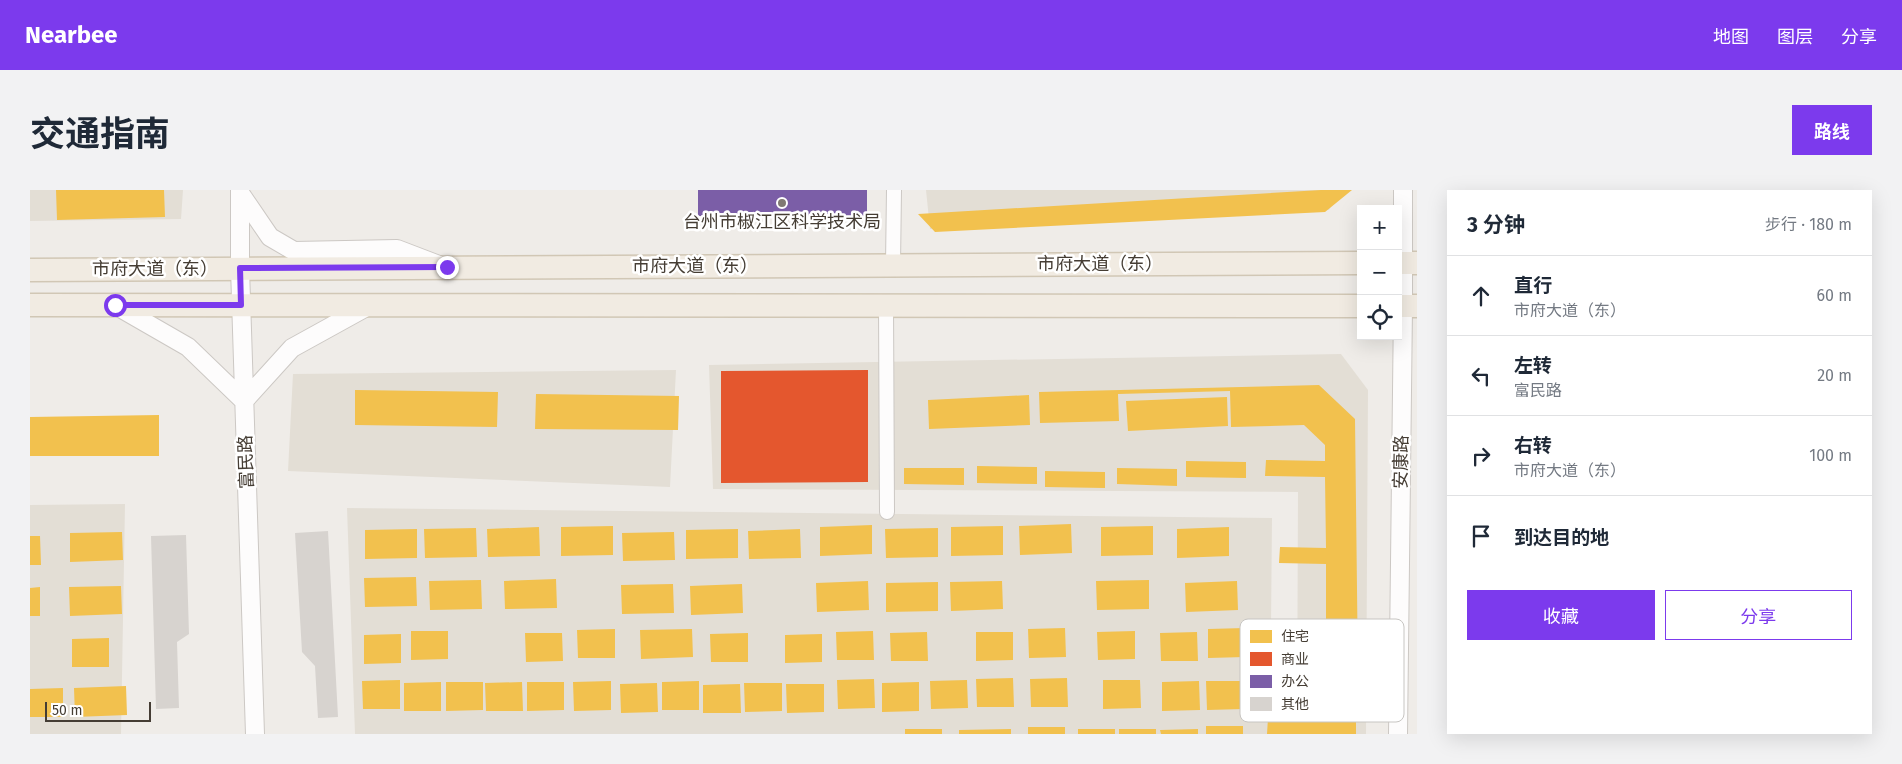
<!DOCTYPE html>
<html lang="zh">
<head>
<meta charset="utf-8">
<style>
  body { margin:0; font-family:"Fira Sans","Noto Sans SC",sans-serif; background:#f2f2f3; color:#1f2937 }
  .controls { position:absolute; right:15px; top:15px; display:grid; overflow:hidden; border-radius:0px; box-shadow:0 5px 20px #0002 }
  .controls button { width:45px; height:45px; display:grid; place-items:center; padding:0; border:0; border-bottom:1px solid #e0e1e3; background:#fff; color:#1f2937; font:25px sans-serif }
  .scale { position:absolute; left:15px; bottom:12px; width:106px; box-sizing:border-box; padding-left:5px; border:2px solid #453d34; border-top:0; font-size:14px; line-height:18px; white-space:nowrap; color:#453d34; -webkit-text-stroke:4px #fff; paint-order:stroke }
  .stop { position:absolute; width:15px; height:15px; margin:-11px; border:4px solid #7c3aed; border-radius:50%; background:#fff }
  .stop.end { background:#7c3aed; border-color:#fff; box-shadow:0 1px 5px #0008 }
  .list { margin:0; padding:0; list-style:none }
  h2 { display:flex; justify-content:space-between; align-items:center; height:65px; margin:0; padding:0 20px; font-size:21px }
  h2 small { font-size:16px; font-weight:400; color:#747a83 }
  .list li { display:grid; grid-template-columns:32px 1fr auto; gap:15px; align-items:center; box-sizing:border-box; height:80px; padding:0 20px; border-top:1px solid #e0e1e3 }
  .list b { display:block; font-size:19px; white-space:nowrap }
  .list p { margin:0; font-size:16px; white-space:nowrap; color:#747a83 }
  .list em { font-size:16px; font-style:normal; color:#747a83 }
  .actions { display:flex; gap:10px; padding:15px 20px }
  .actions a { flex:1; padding:11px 0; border:1px solid #7c3aed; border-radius:0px; text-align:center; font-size:18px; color:#7c3aed }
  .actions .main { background:#7c3aed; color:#fff }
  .icon { flex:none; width:28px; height:28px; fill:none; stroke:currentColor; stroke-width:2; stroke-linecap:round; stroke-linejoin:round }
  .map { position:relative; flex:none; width:1387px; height:544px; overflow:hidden; border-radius:0px }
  header { display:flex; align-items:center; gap:30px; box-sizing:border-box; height:70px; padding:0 25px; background:#7c3aed; color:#fff }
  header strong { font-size:24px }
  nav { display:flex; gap:28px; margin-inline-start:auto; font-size:18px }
  .intro { display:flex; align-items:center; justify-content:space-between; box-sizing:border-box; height:120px; padding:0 30px }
  h1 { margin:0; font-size:35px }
  .button { padding:12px 22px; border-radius:0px; background:#7c3aed; color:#fff; font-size:18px; font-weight:700 }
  main { display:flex; gap:30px; padding:0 30px }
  aside { flex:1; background:#fff; border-radius:0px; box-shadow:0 5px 20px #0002 }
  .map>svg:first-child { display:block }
  .residential { fill:#e3ded5 }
  .homes { fill:#f2c14e }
  .shops { fill:#e4572e }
  .offices { fill:#7b5ea7 }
  .building { fill:#d7d3cf }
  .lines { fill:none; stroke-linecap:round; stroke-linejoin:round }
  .minor-casing { stroke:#ccc8c4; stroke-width:16 }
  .tertiary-casing { stroke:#ccc8c4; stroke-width:20 }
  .primary-casing { stroke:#d1c7b5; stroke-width:25 }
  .minor { stroke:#fdfcfc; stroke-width:14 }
  .tertiary { stroke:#fdfcfc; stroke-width:18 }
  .primary { stroke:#f1ebe2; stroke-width:22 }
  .route { stroke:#7c3aed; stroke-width:6 }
  .poi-dot { fill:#807a73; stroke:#fff; stroke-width:2 }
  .labels { text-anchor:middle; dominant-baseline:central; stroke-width:5; stroke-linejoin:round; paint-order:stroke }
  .poi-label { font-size:18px; fill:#453d34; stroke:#fff }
  .street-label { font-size:18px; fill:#453d34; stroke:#fff }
  .key { fill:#fff; stroke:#c7c5c2; stroke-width:1 }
  .key-label { font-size:14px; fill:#453d34 }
</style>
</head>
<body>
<header>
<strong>Nearbee</strong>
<nav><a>地图</a><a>图层</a><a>分享</a></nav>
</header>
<div class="intro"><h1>交通指南</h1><a class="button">路线</a></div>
<main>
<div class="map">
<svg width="1387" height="544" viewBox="0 0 1387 544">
  <rect width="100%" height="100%" fill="#efece8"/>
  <path class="residential" d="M0,0H153L151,29L0,31Z
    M896,0H1311L1299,20L900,39Z
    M1311,164L1338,200L1336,544H1267L1268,302L683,299L679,175Z
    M646,180L640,297L258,281L263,184Z
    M95,314L91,544H0V315Z
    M317,318L1242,328L1240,544H325Z"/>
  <path class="homes" d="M26,0H134L135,27L27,30Z
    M1291,0H1322L1295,22L905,42L888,24Z
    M1289,195L1325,229L1328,483H1297L1296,463L1243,462L1244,445L1296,446V374L1249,373L1250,357L1296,358L1295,287L1235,286L1236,270L1295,271V255L1274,235L1201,237L1200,201L1088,204L1089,231L1010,233L1009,202Z
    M325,200L468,202L467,237L325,235Z
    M506,204L649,206L648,240L505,239Z
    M999,205L1000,235L899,239L898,210Z
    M1197,207L1198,236L1098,241L1096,211Z
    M129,225V266H0V227Z
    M692,231L835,232V267L692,265Z
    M1156,271L1216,272V288L1156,287Z
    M947,276L1007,277V294L947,293Z
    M874,278H934V295L874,294Z
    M1087,278L1147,279V296L1087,294Z
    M1015,281L1075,282V298L1015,297Z
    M1041,334L1042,363L990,365L989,336Z
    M842,335V364L790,366V337Z
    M583,336V365L531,366V337Z
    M973,336V365L921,366V337Z
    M1123,336V365L1071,366V337Z
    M509,337L510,366L458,367L457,339Z
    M1199,337V366L1147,368V339Z
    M446,338L447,367L395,368L394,339Z
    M908,338V367L856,368L855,339Z
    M387,339V368L335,369V340Z
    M708,339V368L656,369V340Z
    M770,339L771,368L719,369L718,341Z
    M92,342L93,370L40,372V343Z
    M644,342L645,370L593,371L592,343Z
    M0,346H10L11,375H0Z
    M386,387L387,416L335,417L334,388Z
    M526,389L527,418L475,419L474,391Z
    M451,390L452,419L400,420L399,391Z
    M1119,390V419L1067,420L1066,391Z
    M838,391L839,420L787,422L786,393Z
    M972,391L973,419L921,421L920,392Z
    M1207,391L1208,420L1156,422L1155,393Z
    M908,392V421L856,422V393Z
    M643,394L644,423L592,424L591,395Z
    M712,394L713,423L661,425L660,396Z
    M91,396L92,424L40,426L39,397Z
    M10,397V426H0V398Z
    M1035,438L1036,467L999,468L998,439Z
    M1215,438V467L1178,468V439Z
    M585,439V468H548L547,440Z
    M662,439L663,467L611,469L610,440Z
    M381,441H418V469L381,470Z
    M843,441L844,470H807L806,442Z
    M1105,441V469L1068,470L1067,442Z
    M897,442L898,471H861L860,443Z
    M946,442H983V470L946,471Z
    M1167,442L1168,471H1131L1130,443Z
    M495,443H532L533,471L496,472Z
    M718,443V472H681L680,444Z
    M371,444V473L334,474V445Z
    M792,444V472L755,473V445Z
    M79,448V477H42V449Z
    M983,488L984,517H947L946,489Z
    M1037,488L1038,517H1001L1000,489Z
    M844,489L845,518L808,519L807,490Z
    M370,490V519H333L332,491Z
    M937,490L938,518L901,519L900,491Z
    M1073,490H1110L1111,518L1073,519Z
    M581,491V520L544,521L543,492Z
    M669,491V520H632V492Z
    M1169,491L1170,520L1132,521V492Z
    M1176,491H1214V519L1177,520Z
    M411,492V521H374V493Z
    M416,492H453V520L416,521Z
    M492,492L493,521H456L455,493Z
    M497,492H534V520L497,521Z
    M889,492V521L852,522V493Z
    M627,493L628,522L591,523L590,494Z
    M714,493H752V521L715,522Z
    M710,494L711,523H673V495Z
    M756,494H794V522L757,523Z
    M96,496L97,525L45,527L44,498Z
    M33,498V527H0V499Z
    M1297,509H1326V544H1237L1238,528L1297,529Z
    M1176,536H1213V544H1176Z
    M998,537H1035V544H998Z
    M875,539H912V544H875Z
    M981,539V544H929V540Z
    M1048,539H1085V544H1048Z
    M1089,539H1126V544H1089Z
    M1168,539V544H1131L1130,540Z"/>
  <path class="shops" d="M838,180V292L691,293V181Z"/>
  <path class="offices" d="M668,0H837V28L668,26Z"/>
  <path class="building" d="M298,341L308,527L288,528L285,476L272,462L265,343Z
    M156,345L159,444L147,452L149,518L126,519L121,346Z"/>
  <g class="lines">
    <g class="minor-casing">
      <path id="minor" d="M863,75L864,0
        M856,115L857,322"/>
    </g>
    <g class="tertiary-casing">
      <path id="tertiary" d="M210,0V78L225,544
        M210,3L240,47L264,61L367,59L409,75
        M85,115L158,157L214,211L262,158L340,115
        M1368,544L1373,116V0"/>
    </g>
    <g class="primary-casing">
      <path id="primary" d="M1368,73H1387
        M0,80L1331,73
        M0,115L1331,116
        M1368,116H1387"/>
    </g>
    <use href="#minor" class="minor"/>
    <use href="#tertiary" class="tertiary"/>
    <use href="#primary" class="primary"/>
  </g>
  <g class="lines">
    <path class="route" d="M85,115H211L210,78L417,77"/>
  </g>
  <circle class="poi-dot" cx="752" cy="13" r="5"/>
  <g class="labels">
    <g class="poi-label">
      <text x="752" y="32">台州市椒江区科学技术局</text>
    </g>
    <g class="street-label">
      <text x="1070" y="74">市府大道（东）</text>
      <text x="665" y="76">市府大道（东）</text>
      <text x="125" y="79">市府大道（东）</text>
      <text transform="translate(216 272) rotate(-92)">富民路</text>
      <text transform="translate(1371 272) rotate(-89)">安康路</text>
    </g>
  </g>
  <rect x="1210" y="429" width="164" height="103" rx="8" class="key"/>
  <rect x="1220" y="440" width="22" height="13" fill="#f2c14e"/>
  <rect x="1220" y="462" width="22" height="14" fill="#e4572e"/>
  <rect x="1220" y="485" width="22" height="13" fill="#7b5ea7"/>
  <rect x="1220" y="507" width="22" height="14" fill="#d7d3cf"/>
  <g class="key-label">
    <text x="1251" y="451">住宅</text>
    <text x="1251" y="474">商业</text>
    <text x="1251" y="496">办公</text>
    <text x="1251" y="519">其他</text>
  </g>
</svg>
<div class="controls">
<button>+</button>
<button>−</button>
<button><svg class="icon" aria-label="locate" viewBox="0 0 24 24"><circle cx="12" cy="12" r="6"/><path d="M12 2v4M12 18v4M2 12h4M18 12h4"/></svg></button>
</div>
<div class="scale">50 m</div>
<div class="stop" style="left:85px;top:115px"></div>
<div class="stop end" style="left:417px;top:77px"></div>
</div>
<aside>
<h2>3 分钟<small>步行 · 180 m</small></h2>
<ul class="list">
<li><svg class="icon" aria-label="ahead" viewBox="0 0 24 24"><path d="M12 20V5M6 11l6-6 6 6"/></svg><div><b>直行</b><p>市府大道（东）</p></div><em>60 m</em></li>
<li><svg class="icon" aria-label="left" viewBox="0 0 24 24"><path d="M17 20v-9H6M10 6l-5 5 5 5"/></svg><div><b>左转</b><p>富民路</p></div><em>20 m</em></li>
<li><svg class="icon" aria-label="right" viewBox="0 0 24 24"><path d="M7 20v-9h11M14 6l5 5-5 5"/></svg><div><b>右转</b><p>市府大道（东）</p></div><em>100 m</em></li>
<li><svg class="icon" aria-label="arrive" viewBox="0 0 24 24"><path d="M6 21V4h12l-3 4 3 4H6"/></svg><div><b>到达目的地</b></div></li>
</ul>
<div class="actions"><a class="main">收藏</a><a>分享</a></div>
</aside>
</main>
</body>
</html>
